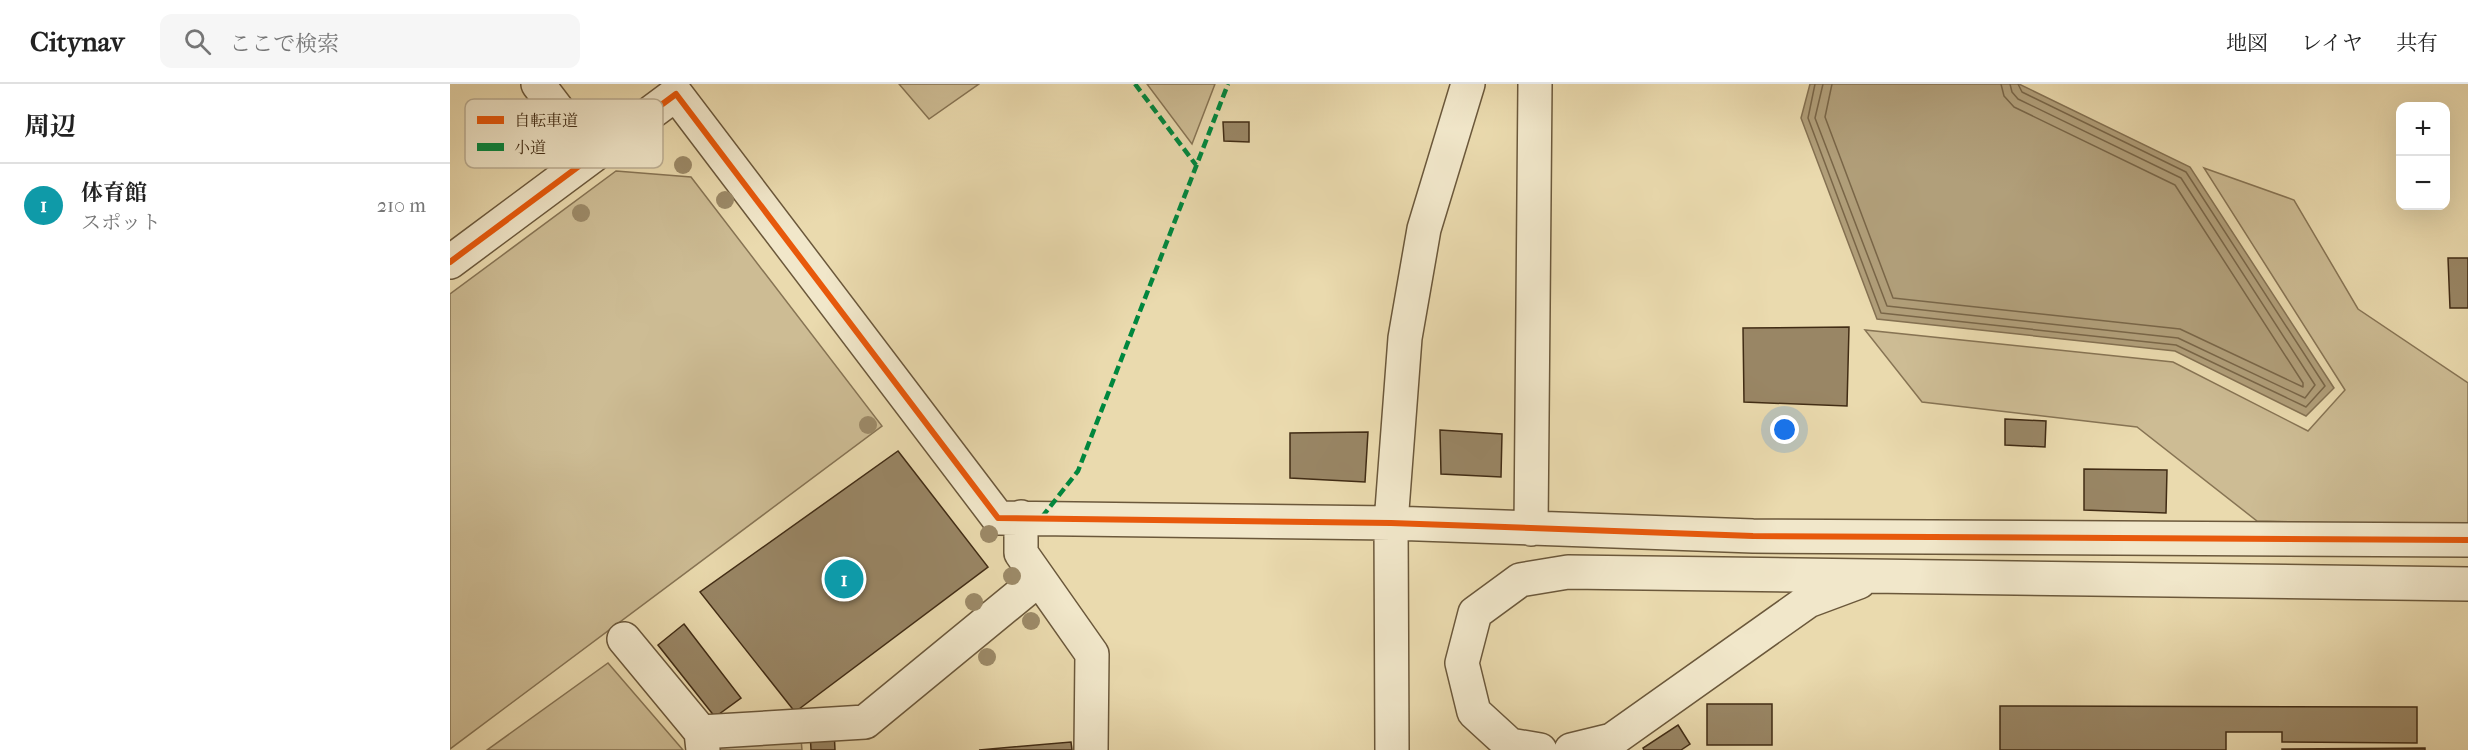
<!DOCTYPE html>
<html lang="ja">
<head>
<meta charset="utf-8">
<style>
  body { margin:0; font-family:"IM FELL French Canon","Noto Serif JP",serif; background:#f6f6f6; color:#222 }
  .controls { position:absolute; right:18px; top:18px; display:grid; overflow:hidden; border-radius:12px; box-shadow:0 6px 24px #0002 }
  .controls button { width:54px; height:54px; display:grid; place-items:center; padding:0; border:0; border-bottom:2px solid #e0e0e0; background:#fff; color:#222; font:30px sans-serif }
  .you { position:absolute; left:1335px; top:346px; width:21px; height:21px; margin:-15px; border:4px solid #fff; border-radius:50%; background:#1a73e8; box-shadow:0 0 0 9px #1a73e833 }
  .badge { display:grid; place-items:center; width:39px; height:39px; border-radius:50%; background:#2563eb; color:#fff; font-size:20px; font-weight:700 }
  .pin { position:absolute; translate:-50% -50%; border:3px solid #fff; box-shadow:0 2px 6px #0006 }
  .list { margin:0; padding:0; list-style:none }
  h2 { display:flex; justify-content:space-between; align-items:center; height:78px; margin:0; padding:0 24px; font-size:26px }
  h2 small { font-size:20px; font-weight:400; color:#767676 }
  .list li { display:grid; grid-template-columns:39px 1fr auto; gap:18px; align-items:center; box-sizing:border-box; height:84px; padding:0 24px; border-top:2px solid #e0e0e0 }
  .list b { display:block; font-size:22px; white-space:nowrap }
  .list p { margin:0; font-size:20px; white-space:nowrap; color:#767676 }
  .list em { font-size:20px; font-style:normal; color:#767676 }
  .icon { flex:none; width:33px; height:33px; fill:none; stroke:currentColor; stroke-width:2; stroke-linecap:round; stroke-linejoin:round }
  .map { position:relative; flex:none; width:2018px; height:666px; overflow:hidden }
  header { display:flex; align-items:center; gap:36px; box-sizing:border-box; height:84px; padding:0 30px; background:#fff; border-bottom:2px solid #e0e0e0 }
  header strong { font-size:28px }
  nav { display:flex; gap:33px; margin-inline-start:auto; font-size:21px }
  .search { width:420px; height:54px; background:#f6f6f6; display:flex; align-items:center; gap:15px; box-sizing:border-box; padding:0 21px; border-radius:12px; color:#767676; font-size:22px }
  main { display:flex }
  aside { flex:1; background:#fff }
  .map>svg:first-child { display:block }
  .green { fill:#cdbc94; stroke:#877454; stroke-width:1.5 }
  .water { fill:#b19f7a; stroke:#847152; stroke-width:1.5 }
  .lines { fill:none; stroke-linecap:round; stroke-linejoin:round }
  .shore { stroke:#796648; stroke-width:1.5 }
  .building { fill:#998665; stroke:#412c15; stroke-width:1.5 }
  .minor-casing { stroke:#6b583b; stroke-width:36 }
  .minor { stroke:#f1e7ca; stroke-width:33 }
  .quiet { stroke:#00873e; stroke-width:4.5; stroke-dasharray:9 4.5; stroke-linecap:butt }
  .cycleway-casing { stroke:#f1e7ca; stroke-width:10 }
  .cycleway { stroke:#e8590c; stroke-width:6 }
  .tree { fill:#9c8a68 }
  .key { fill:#f1e7ca; stroke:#bcaf94; stroke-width:1.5 }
  .key-label { font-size:16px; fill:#412c15 }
</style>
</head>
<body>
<header>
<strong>Citynav</strong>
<div class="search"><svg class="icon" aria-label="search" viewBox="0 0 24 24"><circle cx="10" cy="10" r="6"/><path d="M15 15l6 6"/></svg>ここで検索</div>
<nav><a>地図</a><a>レイヤ</a><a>共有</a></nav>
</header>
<main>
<aside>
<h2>周辺<small></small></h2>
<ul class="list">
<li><span class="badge" style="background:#0f9aa8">1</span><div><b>体育館</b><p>スポット</p></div><em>210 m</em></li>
</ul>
</aside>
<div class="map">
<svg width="2018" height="666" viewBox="0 0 2018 666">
  <rect width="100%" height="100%" fill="#eadaae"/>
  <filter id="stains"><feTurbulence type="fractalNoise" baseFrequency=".00333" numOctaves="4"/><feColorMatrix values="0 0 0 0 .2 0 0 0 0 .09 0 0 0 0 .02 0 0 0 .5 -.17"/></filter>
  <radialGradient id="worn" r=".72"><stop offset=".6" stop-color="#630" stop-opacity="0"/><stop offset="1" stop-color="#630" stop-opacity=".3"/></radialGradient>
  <path class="green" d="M449,0H529L479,35Z
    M697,0H765L742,60Z
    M1754,84L1844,116L1908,225L2018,299V442L1807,437L1687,343L1472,318L1415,246L1723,278L1858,347L1895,306Z
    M166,87L241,93L432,342L0,665V210Z
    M158,579L233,666H37Z
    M351,655L352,666H268V661Z"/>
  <path class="water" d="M1360,0H1569L1740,83L1884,304L1856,332L1725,267L1427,235L1351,34Z"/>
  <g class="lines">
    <path class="shore" d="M1365,0L1358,34L1431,229L1726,261L1856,323L1875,302L1736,88L1572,8L1568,0
      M1373,0L1365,34L1437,222L1728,254L1855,314L1865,301L1731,94L1568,15L1562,8L1560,0
      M1382,0L1375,33L1443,214L1730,245L1853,303V299L1725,101L1564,23L1554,12L1551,0"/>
  </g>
  <path class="building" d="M773,38H799V58L774,57Z
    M1998,174H2018V224H2000Z
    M1399,243L1397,322L1294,318L1293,244Z
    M1555,335L1596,337L1595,363L1555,361Z
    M990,346L1052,350L1051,393L991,390Z
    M918,348L915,398L840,394V349Z
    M448,367L538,483L345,628L250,508Z
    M1634,385L1717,386L1716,429L1634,426Z
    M234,540L291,614L265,633L208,561Z
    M1257,620H1322V661H1257Z
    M1550,622L1967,623V659L1832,658V648H1776V666H1550Z
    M1228,641L1240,660L1231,666H1194L1193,664Z
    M384,645L385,666H361L360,647Z
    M621,658L622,666H529Z
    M1975,664V666H1832V665Z"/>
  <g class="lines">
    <g class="minor-casing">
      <path id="minor" d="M88,0L142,71
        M0,178L226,10L548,434L941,439L1303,452L2018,456
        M571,433V469L642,570L641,666
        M1081,445L1085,0
        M174,555L251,648L253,666
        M251,648L415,638L589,495
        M942,666L941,439L955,254L974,145L1018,0
        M1090,666L1060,661L1024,628L1012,579L1025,529L1070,496L1118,488L2018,500
        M1121,666L1162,656L1358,517L1409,498"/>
    </g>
    <use href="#minor" class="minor"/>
    <path class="quiet" d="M685,0L746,81
      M592,433L628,387L778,0"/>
    <g class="cycleway-casing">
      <path id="cycleway" d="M0,178L226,10L548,434L941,439L1303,452L2018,456"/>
    </g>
    <use href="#cycleway" class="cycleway"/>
  </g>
  <g class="tree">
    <circle cx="233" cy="81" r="9"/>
    <circle cx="275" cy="116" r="9"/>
    <circle cx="131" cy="129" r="9"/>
    <circle cx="418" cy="341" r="9"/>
    <circle cx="539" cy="450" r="9"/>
    <circle cx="562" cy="492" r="9"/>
    <circle cx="524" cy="518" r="9"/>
    <circle cx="581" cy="537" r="9"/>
    <circle cx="537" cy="573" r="9"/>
  </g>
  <rect x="15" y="15" width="198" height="69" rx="9" class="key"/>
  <rect x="27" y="32" width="27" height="8" fill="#e8590c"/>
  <rect x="27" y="59" width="27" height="8" fill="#00873e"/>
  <g class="key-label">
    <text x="64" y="42">自転車道</text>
    <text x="64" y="69">小道</text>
  </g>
  <rect width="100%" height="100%" filter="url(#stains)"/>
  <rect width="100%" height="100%" fill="url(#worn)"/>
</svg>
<div class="controls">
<button>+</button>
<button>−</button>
</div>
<div class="you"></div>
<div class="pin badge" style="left:394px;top:495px;background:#0f9aa8">1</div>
</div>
</main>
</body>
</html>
